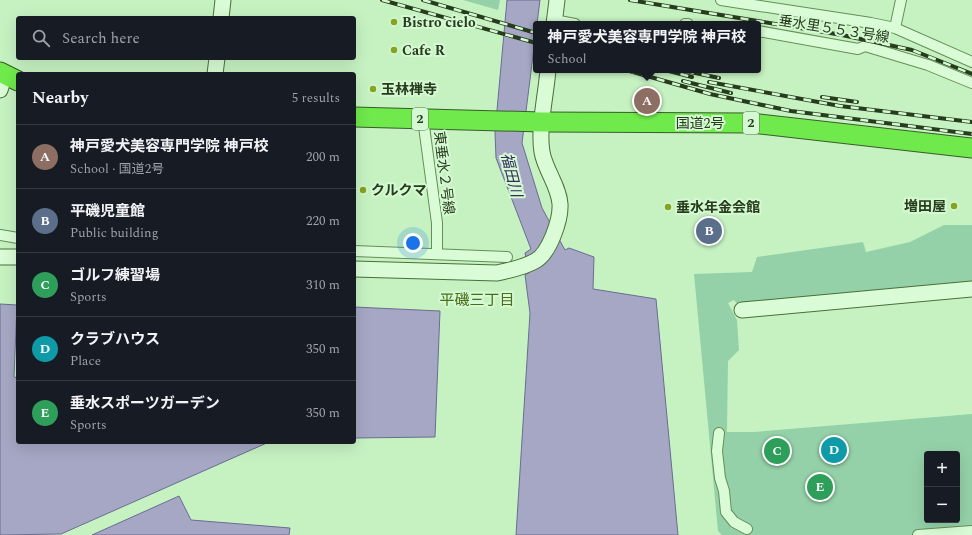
<!DOCTYPE html>
<html lang="en">
<head>
<meta charset="utf-8">
<style>
  body { margin:0; font-family:Spectral,"Noto Sans JP",serif; background:#20242c; color:#f1f3f6 }
  .controls { position:absolute; right:12px; bottom:12px; display:grid; overflow:hidden; border-radius:4px; box-shadow:0 4px 16px #0002 }
  .controls button { width:36px; height:36px; display:grid; place-items:center; padding:0; border:0; border-bottom:1px solid #363941; background:#171b24; color:#f1f3f6; font:20px sans-serif }
  .you { position:absolute; left:413px; top:243px; width:14px; height:14px; margin:-10px; border:3px solid #fff; border-radius:50%; background:#1a73e8; box-shadow:0 0 0 6px #1a73e833 }
  .badge { display:grid; place-items:center; width:26px; height:26px; border-radius:50%; background:#d93025; color:#fff; font-size:13px; font-weight:700 }
  .pin { position:absolute; translate:-50% -50%; border:2px solid #fff; box-shadow:0 1px 4px #0006 }
  .popup { position:absolute; left:533px; top:21px; width:228px; height:52px; box-sizing:border-box; display:grid; place-content:center; border-radius:4px; background:#171b24; filter:drop-shadow(0 1px 3px #0005); font-size:13px; white-space:nowrap; color:#9ea1a6 }
  .popup b { font-size:15px; color:#f1f3f6 }
  .popup::after { content:''; position:absolute; left:50%; top:100%; margin-left:-8px; border:8px solid transparent; border-top-color:#171b24 }
  .list { margin:0; padding:0; list-style:none }
  h2 { display:flex; justify-content:space-between; align-items:center; height:52px; margin:0; padding:0 16px; font-size:17px }
  h2 small { font-size:13px; font-weight:400; color:#9ea1a6 }
  .list li { display:grid; grid-template-columns:26px 1fr auto; gap:12px; align-items:center; box-sizing:border-box; height:64px; padding:0 16px; border-top:1px solid #363941 }
  .list b { display:block; font-size:15px; white-space:nowrap }
  .list p { margin:0; font-size:13px; white-space:nowrap; color:#9ea1a6 }
  .list em { font-size:13px; font-style:normal; color:#9ea1a6 }
  .icon { flex:none; width:22px; height:22px; fill:none; stroke:currentColor; stroke-width:2; stroke-linecap:round; stroke-linejoin:round }
  .map { position:relative; flex:none; width:972px; height:535px; overflow:hidden }
  .search { position:absolute; background:#171b24; box-shadow:0 4px 16px #0002; left:16px; top:16px; width:340px; height:44px; display:flex; align-items:center; gap:10px; box-sizing:border-box; padding:0 14px; border-radius:4px; color:#9ea1a6; font-size:15px }
  .panel { position:absolute; background:#171b24; box-shadow:0 4px 16px #0002; left:16px; top:72px; width:340px; height:372px; border-radius:4px }
  .map>svg:first-child { display:block }
  .green { fill:#94d1a8; fill-rule:evenodd }
  .water { fill:#a5a7c4; stroke:#6a6c93 }
  .lines { fill:none; stroke-linecap:round; stroke-linejoin:round }
  .street-casing { stroke:#658e57; stroke-width:12 }
  .secondary-casing { stroke:#4a6f3a; stroke-width:17 }
  .highway-casing { stroke:#3b5b2c; stroke-width:21 }
  .street { stroke:#d9fcd6; stroke-width:10 }
  .secondary { stroke:#d9fcd6; stroke-width:15 }
  .highway { stroke:#6fe94b; stroke-width:19 }
  .rail-casing { stroke:#263c1d; stroke-width:4 }
  .rail { stroke:#d5f9d2; stroke-width:2.5; stroke-dasharray:8; stroke-linecap:butt }
  .poi-dot { fill:#88a221; stroke:#d5f9d2; stroke-width:1.5 }
  .labels { text-anchor:middle; dominant-baseline:central; stroke-width:4; stroke-linejoin:round; paint-order:stroke }
  .shield { fill:#d5f9d2; stroke:#5a7553; stroke-width:1 }
  .shield-label { font-size:13px; font-weight:bold; fill:#263c1d }
  .poi-label { font-size:14px; font-weight:bold; fill:#263c1d; stroke:#d5f9d2; text-anchor:start }
  .street-label { font-size:14px; fill:#263c1d; stroke:#d5f9d2 }
  .water-label { font-size:15px; font-style:italic; fill:#322b5d; stroke:#d5f9d2 }
  .neighbourhood-label { font-size:15px; fill:#496d18; stroke:#d5f9d2 }
</style>
</head>
<body>
<div class="map">
<svg width="972" height="535" viewBox="0 0 972 535">
  <rect width="100%" height="100%" fill="#c6f2c2"/>
  <path class="green" d="M463,0H500L498,10Z
    M944,225H972V284L738,305L734,300L728,303L737,320L739,350L728,361L727,432H754L972,414V535H722L718,531L694,274L752,272L757,257L863,242L866,252L910,242ZM927,454H957V520H927Z"/>
  <path class="water" d="M507,0H540L522,143L542,208L565,250L569,248L594,257L593,289L656,299L678,535H516L530,313L525,275L529,273L525,253L531,249L496,158L495,132Z
    M0,304L17,305L14,377L18,378V442H269L61,534L0,535Z
    M354,307L440,311L435,437L354,438Z
    M179,496L191,520L290,528L289,535H92Z"/>
  <g class="lines">
    <g class="street-casing">
      <path id="street" d="M721,0L871,23L895,28L972,62
        M554,20L575,24
        M685,24H688
        M895,28L901,0
        M758,31L858,49L865,46L928,65L972,83
        M423,119L437,223V254
        M0,235L18,238
        M354,251L507,257
        M719,433L717,451L720,478L724,491L726,512L734,522L747,529
        M918,535L972,531"/>
    </g>
    <g class="secondary-casing">
      <path id="secondary" d="M221,18L223,0
        M554,24L557,0
        M215,74L217,58
        M0,90L5,75
        M0,257H18
        M354,269L497,273C510,270 523,268 535,261C549,254 561,220 560,204C559,186 545,170 542,152C538,128 546,95 548,70
        M742,310L972,289"/>
    </g>
    <g class="highway-casing">
      <path id="highway" d="M0,72L18,81
        M354,117L542,122L751,123L972,148"/>
    </g>
    <use href="#street" class="street"/>
    <use href="#secondary" class="secondary"/>
    <use href="#highway" class="highway"/>
    <g class="rail-casing">
      <path id="rail" d="M382,0L536,43
        M423,0L536,33
        M630,0L842,35L912,50L972,74
        M626,70L710,94L791,111L972,134
        M665,70L692,77
        M686,71L719,78
        M683,81L731,93
        M709,82L840,106L972,122
        M822,97L857,102"/>
    </g>
    <use href="#rail" class="rail"/>
  </g>
  <g class="poi-dot">
    <circle cx="394" cy="22" r="4"/>
    <circle cx="394" cy="50" r="4"/>
    <circle cx="373" cy="89" r="4"/>
    <circle cx="363" cy="190" r="4"/>
    <circle cx="954" cy="206" r="4"/>
    <circle cx="668" cy="207" r="4"/>
  </g>
  <g class="labels">
    <g class="shield">
      <rect x="412" y="108" width="16" height="22" rx="3"/>
      <rect x="743" y="112" width="16" height="22" rx="3"/>
    </g>
    <g class="shield-label">
      <text x="420" y="119">2</text>
      <text x="751" y="123">2</text>
    </g>
    <g class="poi-label">
      <text x="402" y="22">Bistro cielo</text>
      <text x="402" y="50">Cafe R</text>
      <text x="381" y="89">玉林禅寺</text>
      <text x="371" y="190">クルクマ</text>
      <text x="946" y="206" text-anchor="end">増田屋</text>
      <text x="676" y="207">垂水年金会館</text>
    </g>
    <g class="street-label">
      <text transform="translate(834 29) rotate(9)">垂水里５５３号線</text>
      <text x="700" y="123">国道2号</text>
      <text transform="translate(444 173) rotate(83)">東垂水２号線</text>
    </g>
    <g class="water-label">
      <text transform="translate(511 175) rotate(76)">福田川</text>
    </g>
    <g class="neighbourhood-label">
      <text x="477" y="300">平磯三丁目</text>
    </g>
  </g>
</svg>
<div class="controls">
<button>+</button>
<button>−</button>
</div>
<div class="you"></div>
<div class="pin badge" style="left:647px;top:101px;background:#8d6e63">A</div>
<div class="popup"><b>神戸愛犬美容専門学院 神戸校</b>School</div>
<div class="pin badge" style="left:709px;top:231px;background:#5c6f8a">B</div>
<div class="pin badge" style="left:777px;top:451px;background:#2e9e5b">C</div>
<div class="pin badge" style="left:834px;top:450px;background:#0f9aa8">D</div>
<div class="pin badge" style="left:820px;top:487px;background:#2e9e5b">E</div>
<div class="search"><svg class="icon" aria-label="search" viewBox="0 0 24 24"><circle cx="10" cy="10" r="6"/><path d="M15 15l6 6"/></svg>Search here</div>
<section class="panel">
<h2>Nearby<small>5 results</small></h2>
<ul class="list">
<li><span class="badge" style="background:#8d6e63">A</span><div><b>神戸愛犬美容専門学院 神戸校</b><p>School · 国道2号</p></div><em>200 m</em></li>
<li><span class="badge" style="background:#5c6f8a">B</span><div><b>平磯児童館</b><p>Public building</p></div><em>220 m</em></li>
<li><span class="badge" style="background:#2e9e5b">C</span><div><b>ゴルフ練習場</b><p>Sports</p></div><em>310 m</em></li>
<li><span class="badge" style="background:#0f9aa8">D</span><div><b>クラブハウス</b><p>Place</p></div><em>350 m</em></li>
<li><span class="badge" style="background:#2e9e5b">E</span><div><b>垂水スポーツガーデン</b><p>Sports</p></div><em>350 m</em></li>
</ul>
</section>
</div>
</body>
</html>
